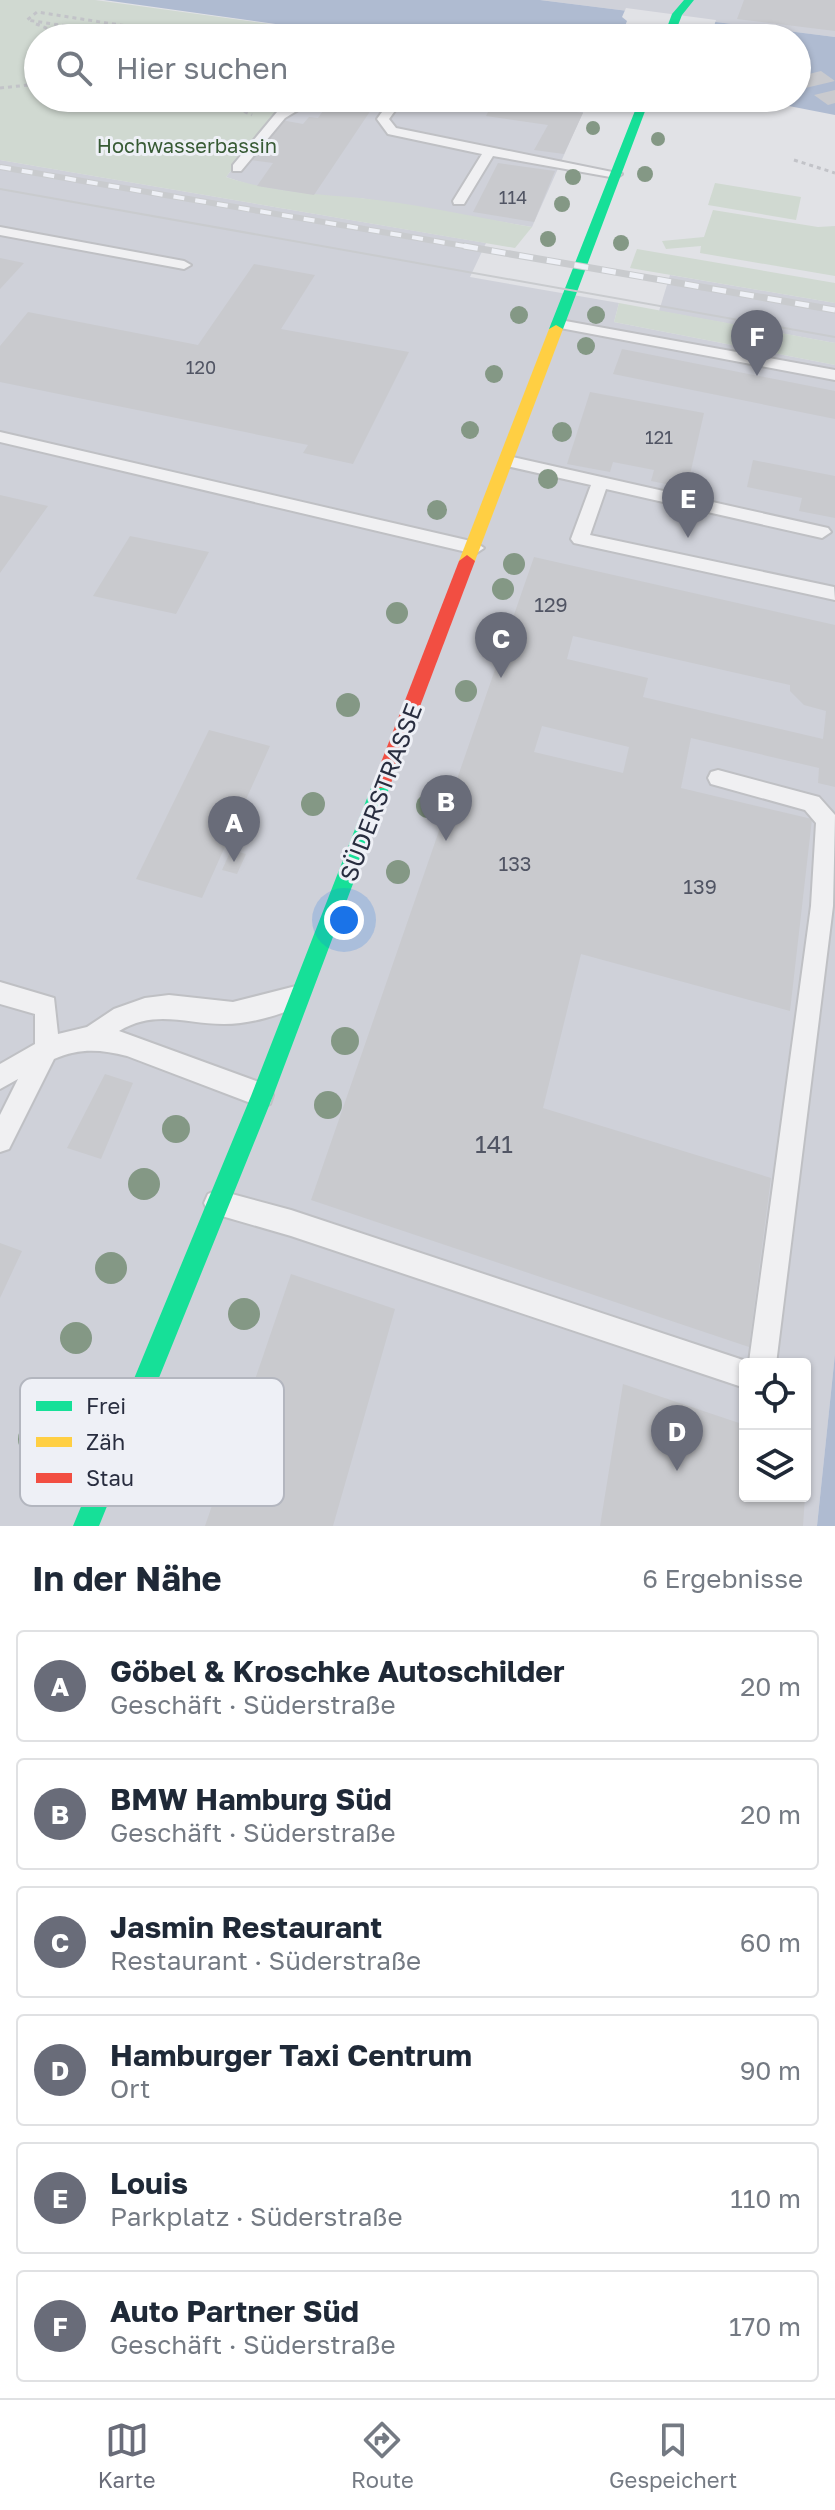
<!DOCTYPE html>
<html lang="de">
<head>
<meta charset="utf-8">
<style>
  body { margin:0; font-family:"Golos Text",sans-serif; background:#f2f2f3; color:#1f2937 }
  .controls { position:absolute; right:24px; bottom:24px; display:grid; overflow:hidden; border-radius:8px; box-shadow:0 2px 6px #0004 }
  .controls button { width:72px; height:72px; display:grid; place-items:center; padding:0; border:0; border-bottom:2px solid #e0e1e3; background:#fff; color:#1f2937; font:40px sans-serif }
  .you { position:absolute; left:344px; top:920px; width:28px; height:28px; margin:-20px; border:6px solid #fff; border-radius:50%; background:#1a73e8; box-shadow:0 0 0 12px #1a73e833 }
  .badge { display:grid; place-items:center; width:52px; height:52px; border-radius:50%; background:#696c79; color:#fff; font-size:26px; font-weight:700 }
  .pin { position:absolute; translate:-50% -66px; filter:drop-shadow(0 2px 4px #0008) }
  .pin::after { content:''; position:absolute; top:42px; width:28px; height:24px; background:inherit; clip-path:polygon(0 0,100% 0,50% 100%) }
  .list { margin:0; padding:0; list-style:none }
  h2 { display:flex; justify-content:space-between; align-items:center; height:104px; margin:0; padding:0 32px; font-size:34px }
  h2 small { font-size:26px; font-weight:400; color:#747a83 }
  .list li { display:grid; grid-template-columns:52px 1fr auto; gap:24px; align-items:center; box-sizing:border-box; height:112px; margin:0 16px 16px; padding:0 16px; border:2px solid #e0e1e3; border-radius:8px }
  .list b { display:block; font-size:30px; white-space:nowrap }
  .list p { margin:0; font-size:26px; white-space:nowrap; color:#747a83 }
  .list em { font-size:26px; font-style:normal; color:#747a83 }
  .icon { flex:none; width:44px; height:44px; fill:none; stroke:currentColor; stroke-width:2; stroke-linecap:round; stroke-linejoin:round }
  .map { position:relative; flex:none; width:835px; height:1526px; overflow:hidden }
  .search { position:absolute; background:#fff; box-shadow:0 2px 6px #0004; left:24px; right:24px; top:24px; height:88px; display:flex; align-items:center; gap:20px; box-sizing:border-box; padding:0 28px; border-radius:44px; color:#747a83; font-size:30px }
  .sheet { height:872px; background:#fff }
  nav { display:flex; justify-content:space-around; align-items:center; box-sizing:border-box; height:112px; border-top:2px solid #e0e1e3; background:#fff; font-size:22px; color:#747a83 }
  nav a { display:grid; justify-items:center; gap:4px }
  nav .on { color:#696c79 }
  .map>svg:first-child { display:block }
  .built { fill:#cfd1d9; fill-rule:evenodd }
  .green { fill:#d0d9d1 }
  .water { fill:#afbbd1 }
  .pier { fill:#e1e2e6 }
  .building { fill:#c9cace; fill-rule:evenodd }
  .lines { fill:none; stroke-linecap:round; stroke-linejoin:round }
  .lane-casing { stroke:#bfc0c4; stroke-width:4 }
  .path { stroke:#c2c3c8; stroke-width:3; stroke-dasharray:4 4; stroke-linecap:butt }
  .lane { fill:#f0f0f2; fill-rule:evenodd }
  .fast { fill:#16e098; fill-rule:evenodd }
  .slow { fill:#ffcf43; fill-rule:evenodd }
  .jam { fill:#f24e42; fill-rule:evenodd }
  .tram { stroke:#c9cbce; stroke-width:2 }
  .rail-far1-casing { stroke:#c9cbce; stroke-width:6 }
  .rail-casing { stroke:#c9cbce; stroke-width:7 }
  .rail-far1 { stroke:#eef0f6; stroke-width:4; stroke-dasharray:11; stroke-linecap:butt }
  .rail { stroke:#eef0f6; stroke-width:5; stroke-dasharray:14; stroke-linecap:butt }
  .tree { fill:#849885 }
  .labels { text-anchor:middle; dominant-baseline:central; stroke-width:6; stroke-linejoin:round; paint-order:stroke }
  .far-number-label { font-size:18px; fill:#515564 }
  .far-park-label { font-size:20px; fill:#385b35; stroke:#eef0f6 }
  .number-label { font-size:20px; fill:#515564 }
  .street-label { font-size:24px; fill:#282d3f; stroke:#eef0f6 }
  .near-number-label { font-size:24px; fill:#515564 }
  .key { fill:#eef0f6; stroke:#b3b6bf; stroke-width:2 }
  .key-label { font-size:22px; fill:#282d3f }
</style>
</head>
<body>
<div class="map">
<svg width="835" height="1526" viewBox="0 0 835 1526">
  <rect width="100%" height="100%" fill="#e1e2e6"/>
  <path class="built" d="M540,0H835V37L612,9Z
    M288,98H501L584,110L532,227L360,198L316,197L251,185L226,177Z
    M0,160L486,243L470,277L619,303L614,322L835,365V1354L817,1526H0ZM745,1364H805V1496H745Z
    M670,275L835,303V343L659,311Z"/>
  <path class="green" d="M0,0H95L372,38H38V98H288L226,177C271,192 314,194 360,198C418,204 475,217 532,227L515,248L0,160Z
    M715,183L801,197L796,220L708,205Z
    M713,210L818,227L835,226V276L700,253L701,246L666,249L662,241L704,237Z
    M637,249L835,283V303L630,268Z
    M619,303L835,343V365L614,322Z"/>
  <path class="water" d="M104,0H540L835,37V115L748,98H797V38H376Z
    M835,1354V1526H817Z"/>
  <path class="pier" d="M626,8L716,20L713,29H705L702,38H620L627,21L622,17Z"/>
  <path class="building" d="M744,0H835V31L737,19Z
    M821,71L835,81L797,90V77Z
    M835,90V103L828,105L814,95Z
    M332,98H379L314,195L257,186L273,163L251,160L281,120L303,124L309,117L318,118Z
    M494,100L557,109L583,113L564,154L534,150L548,125L486,116Z
    M498,163L555,171L534,222L473,212Z
    M0,258L24,263L0,289Z
    M254,264L315,275L281,329L409,352L353,464L303,453L308,445L0,382V346L28,312L198,345Z
    M622,349L835,391V419L613,374Z
    M590,392L704,413L687,488L651,481L654,470L613,462L610,472L567,464Z
    M753,460L835,476V518L799,511L802,498L747,487Z
    M0,495L48,506L0,573Z
    M130,536L209,552L176,614L93,596Z
    M534,557L835,625V787L818,783L819,768L691,738L681,788L812,819L790,1011L581,954L543,1108L771,1178L749,1347L311,1200ZM573,636L790,685V691L804,705L826,711L823,739L643,697L648,678L567,659ZM542,726L629,747L623,773L534,752Z
    M209,730L270,746L202,898L136,879Z
    M231,850L246,854L237,874L222,870Z
    M105,1074L133,1083L101,1159L67,1148Z
    M0,1243L22,1251L0,1298Z
    M291,1274L395,1309L333,1526H205Z
    M623,1384L745,1425V1496H805L803,1526H600Z"/>
  <g class="lines">
    <g class="lane-casing">
      <path id="lane" d="M303,98H318L285,118L241,171H233V165L277,112Z
        M392,98H404L389,119L396,128L622,174L616,178L493,156L464,204H454L453,201L482,154L388,134L377,119Z
        M0,227L184,261L191,265L184,269L0,235Z
        M560,320L835,370V380L555,327L553,324Z
        M0,432L475,542L484,548L475,554L0,442Z
        M508,456L828,528L831,532L822,538L606,489L590,535L834,587L835,600L574,543L571,539L591,485L502,465V457Z
        M718,770L819,797L835,815L833,906L776,1364H745V1388L291,1236L208,1212L204,1203L208,1194L217,1190L291,1210L749,1362L811,906L816,823L805,810L711,784L708,778L711,772Z
        M0,982L54,998L58,1034L87,1027L114,1009L145,998L169,995L233,1002L296,986L304,989L307,997L304,1005C278,1015 252,1024 224,1024C185,1024 156,1009 119,1031L270,1086L273,1095L270,1104L261,1107L127,1056C100,1049 79,1048 54,1059L9,1149L0,1152V1115L18,1079L0,1089V1064L35,1044V1014L0,1004Z"/>
    </g>
    <path class="path" d="M36,24L72,38
      M145,38L27,20L37,12L203,38
      M0,88L38,84
      M215,98L252,115
      M794,160L835,173"/>
    <use href="#lane" class="lane"/>
    <path class="fast" d="M684,0H694L682,15L673,38H663L672,14Z
      M640,98H650L563,329L551,332L549,329Z
      M382,775L388,778L391,783L273,1096L99,1526H73L251,1096L373,783L376,778Z"/>
    <path class="slow" d="M556,325L563,329L475,561L473,565H461L459,561L549,329Z"/>
    <path class="jam" d="M467,555L475,561L391,783L388,788H376L373,783L459,561Z"/>
    <path class="tram" d="M0,189L835,337"/>
    <g class="rail-far1-casing">
      <path id="rail-far1" d="M0,167L476,248"/>
    </g>
    <g class="rail-casing">
      <path id="rail" d="M464,246L835,310"/>
    </g>
    <use href="#rail-far1" class="rail-far1"/>
    <use href="#rail" class="rail"/>
  </g>
  <g class="tree">
    <circle cx="593" cy="128" r="7"/>
    <circle cx="658" cy="139" r="7"/>
    <circle cx="645" cy="174" r="8"/>
    <circle cx="573" cy="177" r="8"/>
    <circle cx="562" cy="204" r="8"/>
    <circle cx="548" cy="239" r="8"/>
    <circle cx="621" cy="243" r="8"/>
    <circle cx="519" cy="315" r="9"/>
    <circle cx="596" cy="315" r="9"/>
    <circle cx="586" cy="346" r="9"/>
    <circle cx="494" cy="374" r="9"/>
    <circle cx="470" cy="430" r="9"/>
    <circle cx="562" cy="432" r="10"/>
    <circle cx="548" cy="479" r="10"/>
    <circle cx="437" cy="510" r="10"/>
    <circle cx="514" cy="564" r="11"/>
    <circle cx="503" cy="589" r="11"/>
    <circle cx="397" cy="613" r="11"/>
    <circle cx="466" cy="691" r="11"/>
    <circle cx="348" cy="705" r="12"/>
    <circle cx="313" cy="804" r="12"/>
    <circle cx="428" cy="806" r="12"/>
    <circle cx="398" cy="872" r="12"/>
    <circle cx="345" cy="1041" r="14"/>
    <circle cx="328" cy="1105" r="14"/>
    <circle cx="176" cy="1129" r="14"/>
    <circle cx="144" cy="1184" r="16"/>
    <circle cx="111" cy="1268" r="16"/>
    <circle cx="244" cy="1314" r="16"/>
    <circle cx="76" cy="1338" r="16"/>
    <circle cx="36" cy="1439" r="18"/>
  </g>
  <g class="labels">
    <g class="far-number-label">
      <text x="513" y="197">114</text>
      <text x="201" y="367">120</text>
      <text x="659" y="437">121</text>
    </g>
    <g class="far-park-label">
      <text x="187" y="145">Hochwasserbassin</text>
    </g>
    <g class="number-label">
      <text x="551" y="604">129</text>
      <text x="515" y="863">133</text>
      <text x="700" y="886">139</text>
    </g>
    <g class="street-label">
      <text transform="translate(380 792) rotate(-69)">SÜDERSTRASSE</text>
    </g>
    <g class="near-number-label">
      <text x="494" y="1143">141</text>
    </g>
  </g>
  <rect x="20" y="1378" width="264" height="128" rx="12" class="key"/>
  <rect x="36" y="1401" width="36" height="10" fill="#16e098"/>
  <rect x="36" y="1437" width="36" height="10" fill="#ffcf43"/>
  <rect x="36" y="1473" width="36" height="10" fill="#f24e42"/>
  <g class="key-label">
    <text x="86" y="1414">Frei</text>
    <text x="86" y="1450">Zäh</text>
    <text x="86" y="1486">Stau</text>
  </g>
</svg>
<div class="controls">
<button><svg class="icon" aria-label="locate" viewBox="0 0 24 24"><circle cx="12" cy="12" r="6"/><path d="M12 2v4M12 18v4M2 12h4M18 12h4"/></svg></button>
<button><svg class="icon" aria-label="layers" viewBox="0 0 24 24"><path d="M12 4l9 5-9 5-9-5zM3 14l9 5 9-5"/></svg></button>
</div>
<div class="you"></div>
<div class="pin badge" style="left:234px;top:862px">A</div>
<div class="pin badge" style="left:446px;top:841px">B</div>
<div class="pin badge" style="left:501px;top:678px">C</div>
<div class="pin badge" style="left:677px;top:1471px">D</div>
<div class="pin badge" style="left:688px;top:538px">E</div>
<div class="pin badge" style="left:757px;top:376px">F</div>
<div class="search"><svg class="icon" aria-label="search" viewBox="0 0 24 24"><circle cx="10" cy="10" r="6"/><path d="M15 15l6 6"/></svg>Hier suchen</div>
</div>
<section class="sheet">
<h2>In der Nähe<small>6 Ergebnisse</small></h2>
<ul class="list">
<li><span class="badge">A</span><div><b>Göbel &amp; Kroschke Autoschilder</b><p>Geschäft · Süderstraße</p></div><em>20 m</em></li>
<li><span class="badge">B</span><div><b>BMW Hamburg Süd</b><p>Geschäft · Süderstraße</p></div><em>20 m</em></li>
<li><span class="badge">C</span><div><b>Jasmin Restaurant</b><p>Restaurant · Süderstraße</p></div><em>60 m</em></li>
<li><span class="badge">D</span><div><b>Hamburger Taxi Centrum</b><p>Ort</p></div><em>90 m</em></li>
<li><span class="badge">E</span><div><b>Louis</b><p>Parkplatz · Süderstraße</p></div><em>110 m</em></li>
<li><span class="badge">F</span><div><b>Auto Partner Süd</b><p>Geschäft · Süderstraße</p></div><em>170 m</em></li>
</ul>
</section>
<nav>
<a class="on"><svg class="icon" aria-label="map" viewBox="0 0 24 24"><path d="M3 6l6-2 6 2 6-2v14l-6 2-6-2-6 2zM9 4v14M15 6v14"/></svg>Karte</a>
<a><svg class="icon" aria-label="directions" viewBox="0 0 24 24"><path d="M12 3l9 9-9 9-9-9zM9 14v-3h6M13 9l2 2-2 2"/></svg>Route</a>
<a><svg class="icon" aria-label="saved" viewBox="0 0 24 24"><path d="M7 4h10v16l-5-4-5 4z"/></svg>Gespeichert</a>
</nav>
</body>
</html>
